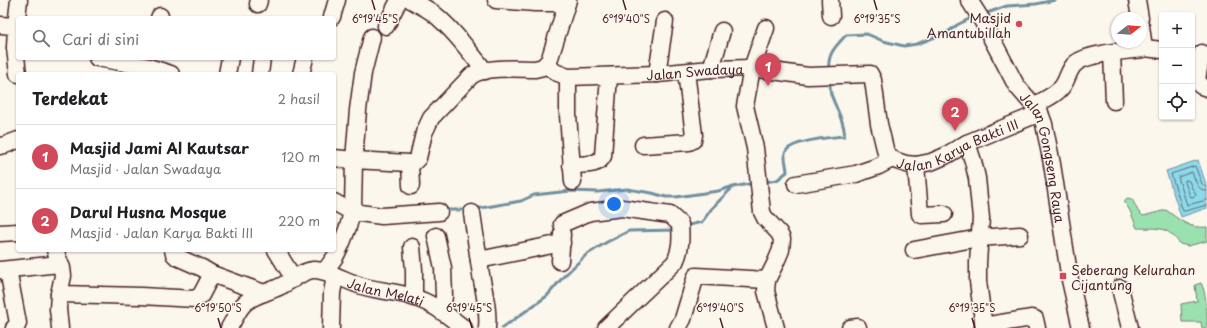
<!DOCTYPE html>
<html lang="id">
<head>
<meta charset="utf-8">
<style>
  body { margin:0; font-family:"Playpen Sans",sans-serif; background:#f6f6f6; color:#202124 }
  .controls { position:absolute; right:12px; top:12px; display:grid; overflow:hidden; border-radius:4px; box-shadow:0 1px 3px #0004 }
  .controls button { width:36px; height:36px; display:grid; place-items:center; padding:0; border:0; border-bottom:1px solid #e0e0e0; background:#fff; color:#202124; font:20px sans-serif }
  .compass { position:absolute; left:1111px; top:12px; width:36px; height:36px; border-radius:50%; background:#fff; box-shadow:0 1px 3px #0004; rotate:73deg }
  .you { position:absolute; left:614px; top:204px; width:14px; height:14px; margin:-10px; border:3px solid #fff; border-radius:50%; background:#1a73e8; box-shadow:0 0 0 6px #1a73e833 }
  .badge { display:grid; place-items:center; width:26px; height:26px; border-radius:50%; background:#d1495b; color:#fff; font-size:13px; font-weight:700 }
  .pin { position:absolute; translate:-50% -33px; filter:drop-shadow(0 1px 2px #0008) }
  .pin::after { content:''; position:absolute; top:21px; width:14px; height:12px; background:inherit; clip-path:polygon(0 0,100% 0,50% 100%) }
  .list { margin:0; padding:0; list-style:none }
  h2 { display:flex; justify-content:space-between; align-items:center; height:52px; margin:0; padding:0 16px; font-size:17px }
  h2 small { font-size:13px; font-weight:400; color:#757577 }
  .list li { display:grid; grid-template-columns:26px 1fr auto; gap:12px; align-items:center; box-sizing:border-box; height:64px; padding:0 16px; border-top:1px solid #e0e0e0 }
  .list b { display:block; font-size:15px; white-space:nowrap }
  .list p { margin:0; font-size:13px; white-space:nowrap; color:#757577 }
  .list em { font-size:13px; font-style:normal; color:#757577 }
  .icon { flex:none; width:22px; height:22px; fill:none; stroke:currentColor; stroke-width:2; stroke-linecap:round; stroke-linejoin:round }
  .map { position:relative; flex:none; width:1207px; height:328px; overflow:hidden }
  .search { position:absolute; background:#fff; box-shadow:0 1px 3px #0004; left:16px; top:16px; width:320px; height:44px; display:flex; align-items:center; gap:10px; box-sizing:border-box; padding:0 14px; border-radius:4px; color:#757577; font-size:15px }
  .panel { position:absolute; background:#fff; box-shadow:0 1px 3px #0004; left:16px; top:72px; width:320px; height:180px; border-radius:4px }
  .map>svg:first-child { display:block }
  .green { fill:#99e1af; stroke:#72806d }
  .water { fill:#8bd9ea; stroke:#718f9e }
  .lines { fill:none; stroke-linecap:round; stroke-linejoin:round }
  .shore { stroke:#646977; stroke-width:1 }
  .stream { stroke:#718f9e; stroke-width:3 }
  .minor-casing { stroke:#4a1f2b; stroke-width:19 }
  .minor { stroke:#fbf7ec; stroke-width:16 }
  .ticks { fill:none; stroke:#4a1f2b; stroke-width:1.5 }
  .poi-dot { fill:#d1495b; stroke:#fbf7ec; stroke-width:1.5 }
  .labels { text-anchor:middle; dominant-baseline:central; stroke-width:3; stroke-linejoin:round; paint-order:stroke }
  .poi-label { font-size:13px; fill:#4a1f2b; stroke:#fbf7ec; text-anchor:end }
  .street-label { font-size:13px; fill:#4a1f2b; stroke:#fbf7ec }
  .ticks-label { font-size:10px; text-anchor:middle; fill:#4a1f2b; stroke:#fbf7ec; stroke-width:3; stroke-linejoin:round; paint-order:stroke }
</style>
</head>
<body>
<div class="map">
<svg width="1207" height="328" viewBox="0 0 1207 328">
  <rect width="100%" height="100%" fill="#fbf7ec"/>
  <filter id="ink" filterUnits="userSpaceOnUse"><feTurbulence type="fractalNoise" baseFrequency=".025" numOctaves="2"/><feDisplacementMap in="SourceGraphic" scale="8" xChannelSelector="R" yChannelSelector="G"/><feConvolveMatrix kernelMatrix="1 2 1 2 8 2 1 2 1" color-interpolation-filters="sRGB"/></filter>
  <g filter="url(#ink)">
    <path class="green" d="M1127,198L1132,199L1138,211L1143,216L1166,210C1180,220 1189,229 1207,227V241L1188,246L1180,244C1166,225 1160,229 1137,228L1130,211L1124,201Z
      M1201,283C1207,294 1207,314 1207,328H1202L1201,322H1182L1181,304L1197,301L1195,285Z"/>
    <path class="water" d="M1198,160L1207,187V208L1181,217L1166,171Z"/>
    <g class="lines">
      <path class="shore" d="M1186,180L1189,181L1192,188L1196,194L1195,196L1192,197L1190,196L1185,182Z
        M1207,186H1204L1202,184L1195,166L1171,174L1183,211H1185L1207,205
        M1207,191C1196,190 1196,180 1192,172L1178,177L1187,205L1207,200"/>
      <path class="stream" d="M984,14L1007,6L1036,4L1055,0
        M829,71C827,54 835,47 846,35L867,34L883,41L904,46L917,44L948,32L957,25L973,17
        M764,182L777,180L787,172C787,167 784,158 785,153C788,141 833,137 844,136C847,127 834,104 831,94C830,90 830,85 830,81
        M475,209L521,201L534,195L570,191L598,192L627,189L652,193L666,197H676L718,191L731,187
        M443,210H468
        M685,226L702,222L712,208L733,187L754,183
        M502,328L547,296L564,276L586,255L607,242L629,231L676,230"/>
      <g class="minor-casing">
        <g id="minor">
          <path d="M411,0C418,4 426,8 433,13C453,29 469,51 485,71"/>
          <path d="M496,0L535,3H567"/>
          <path d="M830,0L831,16"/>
          <path id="s1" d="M969,0L983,22L1016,85L1040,113L1044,124L1052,164L1070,280L1081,328"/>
          <path d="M1137,0L1140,18"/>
          <path d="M258,4L259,0"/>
          <path d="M332,17L337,0"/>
          <path d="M159,18L160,16"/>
          <path d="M0,25L16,26L15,48H18"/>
          <path d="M16,26L19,0"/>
          <path d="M386,26L399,0"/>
          <path d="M1141,26L1144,48"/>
          <path d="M766,28L752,68L745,106L755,148L762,212L765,218L779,233L782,239L781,250L775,264L767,280L766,291L776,328"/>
          <path d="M15,48L18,74"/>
          <path d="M1112,53L1114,101"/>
          <path d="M1202,53L1197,79L1201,86L1207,88"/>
          <path d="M97,58L149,67L171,74"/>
          <path id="s2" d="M546,64L555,72L568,77L657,74L711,69L752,68L808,76L870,74L873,80L879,124L886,153L894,160L906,164L916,165L931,162L945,156L967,143L1040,113"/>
          <path d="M711,69L722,31"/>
          <path d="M227,74L230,58"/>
          <path d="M260,74L262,58"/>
          <path d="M301,74L305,58"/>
          <path d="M657,74L665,21"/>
          <path d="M568,77V115L573,182"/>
          <path d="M1034,106C1041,101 1054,96 1060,89C1068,82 1067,70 1076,63C1088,53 1126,51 1143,49L1144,48L1162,50"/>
          <path d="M967,143L973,161L977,178L981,218L978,263V281L984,328"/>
          <path d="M643,145L689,142L693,140L694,135L686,72"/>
          <path d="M0,146L5,145L18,140"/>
          <path d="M334,158L354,160L358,110L363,73L372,37"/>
          <path d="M410,163L411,186"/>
          <path d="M571,165C582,164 598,167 603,156L609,76"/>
          <path d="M916,165L920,214L922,215L944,214"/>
          <path d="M796,184L856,174L879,166L892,159"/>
          <path d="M334,202L352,212L382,216L439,212"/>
          <path d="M472,213C475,234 478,255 481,275C484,292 489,311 487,328"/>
          <path d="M562,224L590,212L622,208L670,215L680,224C681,238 681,250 675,262L606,328"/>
          <path d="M0,233L18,232"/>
          <path d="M436,236L443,268L444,296L442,312"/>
          <path d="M412,247L414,270V297"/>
          <path d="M55,250L62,268L63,276L59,294L58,309L60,328"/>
          <path d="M173,250L174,254L177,257L202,268L212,274L264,293"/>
          <path d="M276,250L294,279"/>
          <path d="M914,250L979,238L1020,235"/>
          <path d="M479,260L562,243"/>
          <path d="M560,261L562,234"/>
          <path d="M0,270L60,264"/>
          <path d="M8,270L18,323L17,326L14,328"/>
          <path d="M325,271L335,257L341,245L348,227L353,209L354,160L409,163L414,162L418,158L424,133L431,118L471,76C485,66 517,69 535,69L543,67L549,61L568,0"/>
          <path d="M1120,288L1130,328"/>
          <path d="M59,294L141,296L195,299L201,295L212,274"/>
          <path d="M983,326L1032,318L1035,319L1037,328"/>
          <path id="s3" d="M229,328C234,320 238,309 245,303C255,294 270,292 281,286C291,281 302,271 313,270C325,269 344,280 356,284C374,291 394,291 412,297C432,302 448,316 464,328"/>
          <path d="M331,328L332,293L335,276"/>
          <path d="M678,328L683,319L696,276L767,280"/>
          <path d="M850,328L858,327"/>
        </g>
      </g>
      <use href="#minor" class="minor"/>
    </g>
  </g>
  <path class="ticks" d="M372,0L375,10M623,0L626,10M874,0L877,10M218,318L221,328M469,318L472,328M720,318L723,328M972,318L975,328"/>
  <g class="poi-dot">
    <circle cx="1019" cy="24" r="4"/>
    <rect x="1059" y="272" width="8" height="8" rx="2"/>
  </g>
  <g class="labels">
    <g class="poi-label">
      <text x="1011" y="17">Masjid<tspan x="1011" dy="15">Amantubillah</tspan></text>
      <text x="1071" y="269" text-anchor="start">Seberang Kelurahan<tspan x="1071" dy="15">Cijantung</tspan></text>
    </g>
    <g class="street-label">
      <text stroke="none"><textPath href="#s2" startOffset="153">Jalan Swadaya</textPath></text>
      <text stroke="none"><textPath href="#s2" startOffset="489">Jalan Karya Bakti III</textPath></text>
      <text stroke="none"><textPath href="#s1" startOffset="177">Jalan Gongseng Raya</textPath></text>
      <text stroke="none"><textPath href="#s3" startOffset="182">Jalan Melati</textPath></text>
    </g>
  </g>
  <g class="ticks-label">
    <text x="375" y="23">6°19'45"S</text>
    <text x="626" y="23">6°19'40"S</text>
    <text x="877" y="23">6°19'35"S</text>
    <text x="218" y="312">6°19'50"S</text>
    <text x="469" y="312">6°19'45"S</text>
    <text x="720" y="312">6°19'40"S</text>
    <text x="972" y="312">6°19'35"S</text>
  </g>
</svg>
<div class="controls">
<button>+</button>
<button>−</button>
<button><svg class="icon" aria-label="locate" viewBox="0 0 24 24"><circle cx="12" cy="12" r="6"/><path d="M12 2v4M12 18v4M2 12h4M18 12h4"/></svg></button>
</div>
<svg class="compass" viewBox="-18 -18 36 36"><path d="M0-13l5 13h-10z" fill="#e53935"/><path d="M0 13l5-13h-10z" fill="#757577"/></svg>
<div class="you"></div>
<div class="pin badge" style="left:768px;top:86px">1</div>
<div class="pin badge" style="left:955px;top:131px">2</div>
<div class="search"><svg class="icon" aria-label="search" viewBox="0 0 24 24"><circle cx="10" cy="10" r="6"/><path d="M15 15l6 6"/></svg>Cari di sini</div>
<section class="panel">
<h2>Terdekat<small>2 hasil</small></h2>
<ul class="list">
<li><span class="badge">1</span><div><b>Masjid Jami Al Kautsar</b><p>Masjid · Jalan Swadaya</p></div><em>120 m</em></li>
<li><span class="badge">2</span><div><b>Darul Husna Mosque</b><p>Masjid · Jalan Karya Bakti III</p></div><em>220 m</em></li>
</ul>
</section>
</div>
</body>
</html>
